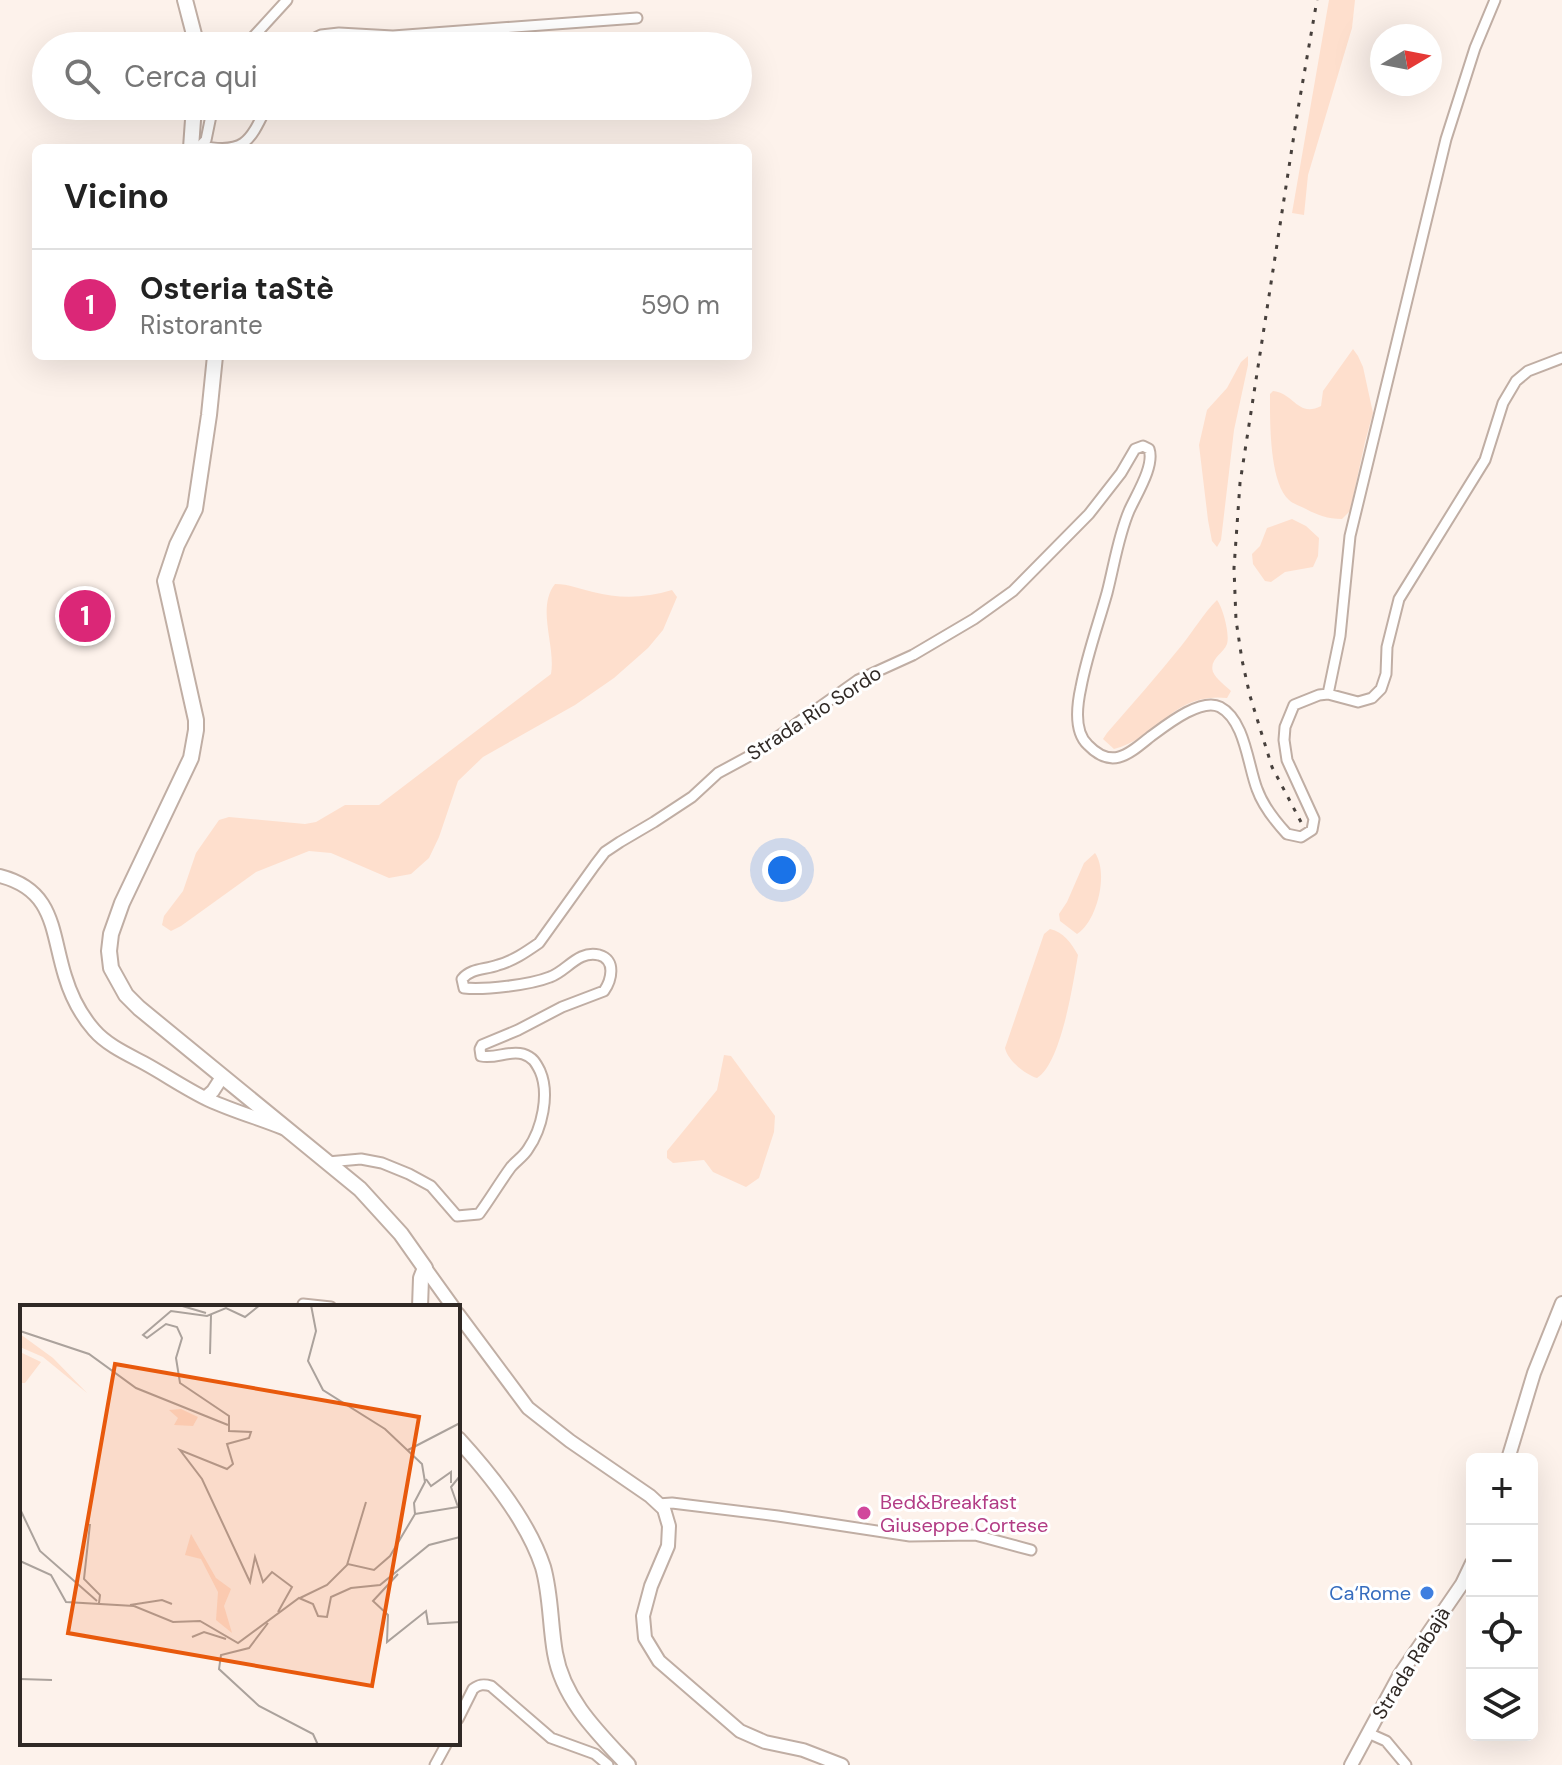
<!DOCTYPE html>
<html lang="it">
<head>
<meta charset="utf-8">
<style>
  body { margin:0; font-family:"DM Sans",sans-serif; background:#f6f6f6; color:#222 }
  .controls { position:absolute; right:24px; bottom:24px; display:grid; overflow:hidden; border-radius:12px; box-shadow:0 8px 32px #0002 }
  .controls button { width:72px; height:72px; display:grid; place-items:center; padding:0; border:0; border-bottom:2px solid #e0e0e0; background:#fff; color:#222; font:40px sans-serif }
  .compass { position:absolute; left:1370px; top:24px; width:72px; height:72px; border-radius:50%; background:#fff; box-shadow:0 8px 32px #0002; rotate:80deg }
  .you { position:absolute; left:782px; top:870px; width:28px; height:28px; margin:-20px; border:6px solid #fff; border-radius:50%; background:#1a73e8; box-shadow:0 0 0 12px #1a73e833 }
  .badge { display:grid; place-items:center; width:52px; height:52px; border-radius:50%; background:#db2777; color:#fff; font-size:26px; font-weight:700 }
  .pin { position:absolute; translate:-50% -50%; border:4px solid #fff; box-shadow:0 2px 8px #0006 }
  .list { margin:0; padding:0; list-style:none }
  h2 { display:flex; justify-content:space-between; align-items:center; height:104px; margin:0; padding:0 32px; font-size:34px }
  h2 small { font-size:26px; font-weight:400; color:#767676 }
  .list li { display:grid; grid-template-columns:52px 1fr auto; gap:24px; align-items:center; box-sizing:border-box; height:112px; padding:0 32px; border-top:2px solid #e0e0e0 }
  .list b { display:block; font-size:30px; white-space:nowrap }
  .list p { margin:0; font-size:26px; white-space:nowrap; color:#767676 }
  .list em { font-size:26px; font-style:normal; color:#767676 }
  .icon { flex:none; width:44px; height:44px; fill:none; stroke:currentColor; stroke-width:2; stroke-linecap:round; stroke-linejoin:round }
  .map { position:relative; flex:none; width:1562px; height:1765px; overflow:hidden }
  .search { position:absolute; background:#fff; box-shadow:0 8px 32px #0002; left:32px; top:32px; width:720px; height:88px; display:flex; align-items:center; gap:20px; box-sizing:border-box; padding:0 28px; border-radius:44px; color:#767676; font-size:30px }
  .panel { position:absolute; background:#fff; box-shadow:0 8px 32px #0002; left:32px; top:144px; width:720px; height:216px; border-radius:12px }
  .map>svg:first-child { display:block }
  .green { fill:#fedfcd }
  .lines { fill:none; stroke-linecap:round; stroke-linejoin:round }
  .minor-casing { stroke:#c0aea4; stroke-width:13 }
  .tertiary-casing { stroke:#c0aea4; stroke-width:16 }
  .secondary-casing { stroke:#c0aea4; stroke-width:18 }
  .minor { stroke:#fff; stroke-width:9 }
  .tertiary { stroke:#fff; stroke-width:12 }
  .secondary { stroke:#fff; stroke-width:14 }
  .rail { stroke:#47403c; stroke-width:3; stroke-dasharray:4 8; stroke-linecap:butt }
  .hotel-dot { fill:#d1479c; stroke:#fff; stroke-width:3 }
  .shop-dot { fill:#3f7fe0; stroke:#fff; stroke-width:3 }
  .labels { text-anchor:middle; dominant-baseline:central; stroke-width:6; stroke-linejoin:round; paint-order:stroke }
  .street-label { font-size:20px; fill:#302925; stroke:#fff }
  .hotel-label { font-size:20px; fill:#b23c85; stroke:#fff; text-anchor:start }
  .shop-label { font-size:20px; fill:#366cbe; stroke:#fff; text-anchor:end }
  .inset-road { fill:none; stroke:#aba29c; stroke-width:2 }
  .view { fill:#e8590c; fill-opacity:0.15; stroke:#e8590c; stroke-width:4 }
  .inset-edge { fill:none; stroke:#302925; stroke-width:4 }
</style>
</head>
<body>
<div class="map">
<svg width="1562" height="1765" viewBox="0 0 1562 1765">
  <rect width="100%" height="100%" fill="#fdf2eb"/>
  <path class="green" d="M1329,0H1355L1352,28L1308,175L1304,215L1292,213Z
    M1353,349L1358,356L1363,367L1373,413L1365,442L1350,511L1342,519C1328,519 1317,515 1306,509C1301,506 1293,504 1289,500C1269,482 1270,420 1270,394L1273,391C1294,393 1298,418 1321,406L1323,391Z
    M1248,356V365L1234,430L1221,540L1217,547L1212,541L1208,520L1199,445L1207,410L1227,388L1241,362Z
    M1292,519L1306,526L1319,538L1318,556L1313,567L1285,572L1271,582L1265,581L1253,564L1252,554L1260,546L1267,528Z
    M555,584C569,584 580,589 593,592C620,599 645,598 672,590L677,597L663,630L648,648L614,678L575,705L483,757L458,781L439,837L429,858L411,874L389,878L331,853L309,851L256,872L181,926L171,931L162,925L164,916L183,891L196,853L219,820L229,817L305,824L316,822L345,805H379L551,674C556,646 536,608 555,584Z
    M1217,600C1223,608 1230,634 1227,644C1223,654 1209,659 1213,672C1216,679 1226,686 1231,691L1227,698C1173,692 1158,738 1114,749L1103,739L1107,733C1132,704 1158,675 1182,645C1194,630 1203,614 1217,600Z
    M1095,853C1109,873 1097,922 1077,934L1060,921L1059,914L1067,902L1084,863Z
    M1050,929C1064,932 1071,943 1078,955C1073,984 1061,1064 1037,1078C1025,1074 1008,1061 1005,1048L1044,934Z
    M724,1055L731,1056L775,1116L774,1132L759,1178L746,1187L713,1172L704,1160L673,1163L667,1158V1151L717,1090Z"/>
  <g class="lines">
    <g class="minor-casing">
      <path id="minor" d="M245,46L287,0
        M307,46L311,40L321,35L339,33L393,36L637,18
        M201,146C245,155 250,141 267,106
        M198,148L206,140L213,106
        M1328,694L1340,636L1350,536L1446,139L1475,48L1495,0
        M1328,694L1358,702L1372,698L1381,689L1386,674L1387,647L1399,599L1485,460L1503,403L1516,381L1528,371L1562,358
        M328,1162L361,1159L382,1163L409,1174L431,1186L457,1216L479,1214C490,1199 500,1182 511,1167C516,1161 524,1156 528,1149C542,1129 550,1094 540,1071C536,1063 533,1057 523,1054C509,1050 496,1059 481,1056L480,1049L482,1045L518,1030L562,1007L604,991C611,981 617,960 599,955C578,950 567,971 550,977C530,985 485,990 464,988L462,979C471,968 485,970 498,965C513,961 526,952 539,943L595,865L605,852L620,842L654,822L692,797L718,773L755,753L858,680L913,655L974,619L1013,591L1089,514L1121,473L1135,449L1143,446L1149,449C1155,466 1136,495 1129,511C1118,537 1114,566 1107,593C1098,625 1087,655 1081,687C1077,705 1074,732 1088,745C1112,770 1129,754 1150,737C1165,726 1201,697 1220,707C1245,720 1248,766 1257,789C1263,806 1275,821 1287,834L1301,837L1312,830L1314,819L1287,760L1284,740L1285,727L1294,705L1319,695L1328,694
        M303,1304L331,1307
        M658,1504L672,1503L778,1516L910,1536L975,1535L1031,1550
        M458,1719L473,1689C479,1684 484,1684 491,1686L551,1738L595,1754L608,1765
        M1368,1733L1386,1741L1406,1765
        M435,1765L447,1743"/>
    </g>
    <g class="tertiary-casing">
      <path id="tertiary" d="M0,876C55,890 51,931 65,976C71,996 80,1014 94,1030C107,1045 127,1054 144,1063C166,1075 186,1089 209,1100C233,1111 258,1118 283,1128
        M205,1098L213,1091L222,1077
        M425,1268L453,1307
        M458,1314L528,1408L570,1441L650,1496L664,1509L669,1526L668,1546L651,1586L643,1616L645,1638L659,1661L740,1731L765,1742L803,1750L842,1765
        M1508,1459L1534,1373L1562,1303
        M1351,1765L1399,1676L1462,1584L1472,1563"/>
    </g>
    <g class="secondary-casing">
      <path id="secondary" d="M185,0L197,46
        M191,148L194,106
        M215,356L209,415L195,509L177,545L165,581L196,720V730L191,758L122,903L111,934L109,951L111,968L126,995L139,1008L360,1189L401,1234L425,1268L421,1278L420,1307
        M458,1439C490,1474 528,1521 543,1567C551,1595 550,1625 555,1653C563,1699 597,1732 628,1765"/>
    </g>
    <use href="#minor" class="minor"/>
    <use href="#tertiary" class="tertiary"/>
    <use href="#secondary" class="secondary"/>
    <path class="rail" d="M1301,822L1272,767L1250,696L1242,660L1236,620L1234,568L1240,483L1298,109L1317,0"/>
  </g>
  <circle class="hotel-dot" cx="864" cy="1513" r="8"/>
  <circle class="shop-dot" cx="1427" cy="1593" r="8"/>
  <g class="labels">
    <g class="street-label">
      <text transform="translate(814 713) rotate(-33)">Strada Rio Sordo</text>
      <text transform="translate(1411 1663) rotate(-58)">Strada Rabajà</text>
    </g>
    <g class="hotel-label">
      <text x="880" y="1502">Bed&amp;Breakfast<tspan x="880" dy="23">Giuseppe Cortese</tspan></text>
    </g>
    <g class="shop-label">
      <text x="1411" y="1593">Ca‘Rome</text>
    </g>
  </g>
  <g transform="translate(20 1305)">
    <rect width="440" height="440" fill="#fdf2eb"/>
    <path d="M0,29L33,53L67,88L23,52L0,42ZM0,47L21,57L5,78H0ZM161,104L178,112L173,121L154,120L158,113L149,105ZM171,229L196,273L211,284L204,301L212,328L196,315L198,287L181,254L165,250Z" fill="#fedfcd"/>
    <path class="inset-road" d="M159,0L186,8M240,0L225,12L206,3L187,11L151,6L123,30L127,33L146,19L157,22L162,33L156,53L160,78L209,111V126L231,127L229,133L207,139L213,159L207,164L160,145L182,174L230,277L235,252L243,277L252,267L272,282L258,307M291,0L296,26L288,56L303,85L365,124L402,159L405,177L394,198L395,209M0,26L69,49L116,83L208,120M190,49L191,10M388,145L440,118M406,174L411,181L431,167V178M0,204L20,246L77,296M395,209L438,202L431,182L440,171M70,219L64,274L80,290L79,298M0,256L31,270L46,297L114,301L153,317L180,316L218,338L279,293L293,299L298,311L307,312L311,292L331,283L360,280L409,240L440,232M327,260L346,197M378,269L353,296L368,310L367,337L406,306L408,319L440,317M280,293L307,280L328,259L354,265L370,251L395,209M110,300L142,295L152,299M248,318L229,343L201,350L199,364L239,401L293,429L298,440M172,332L184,327L206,334M0,374L32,375"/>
    <path class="view" d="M95,59L399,112L352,381L48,328Z"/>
    <rect width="440" height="440" class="inset-edge"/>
  </g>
</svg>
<div class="controls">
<button>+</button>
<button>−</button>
<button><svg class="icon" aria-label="locate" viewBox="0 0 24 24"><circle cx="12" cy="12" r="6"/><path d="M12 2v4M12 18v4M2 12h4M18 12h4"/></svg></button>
<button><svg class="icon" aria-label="layers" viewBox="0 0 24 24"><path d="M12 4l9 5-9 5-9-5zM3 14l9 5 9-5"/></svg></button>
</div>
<svg class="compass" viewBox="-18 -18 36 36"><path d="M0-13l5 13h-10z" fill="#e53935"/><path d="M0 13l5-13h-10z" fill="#767676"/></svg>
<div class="you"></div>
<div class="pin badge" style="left:85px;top:616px">1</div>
<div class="search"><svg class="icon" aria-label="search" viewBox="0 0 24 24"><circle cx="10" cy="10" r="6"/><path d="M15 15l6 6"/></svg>Cerca qui</div>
<section class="panel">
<h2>Vicino<small></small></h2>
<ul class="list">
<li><span class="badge">1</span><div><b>Osteria taStè</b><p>Ristorante</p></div><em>590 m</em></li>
</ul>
</section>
</div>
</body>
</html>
